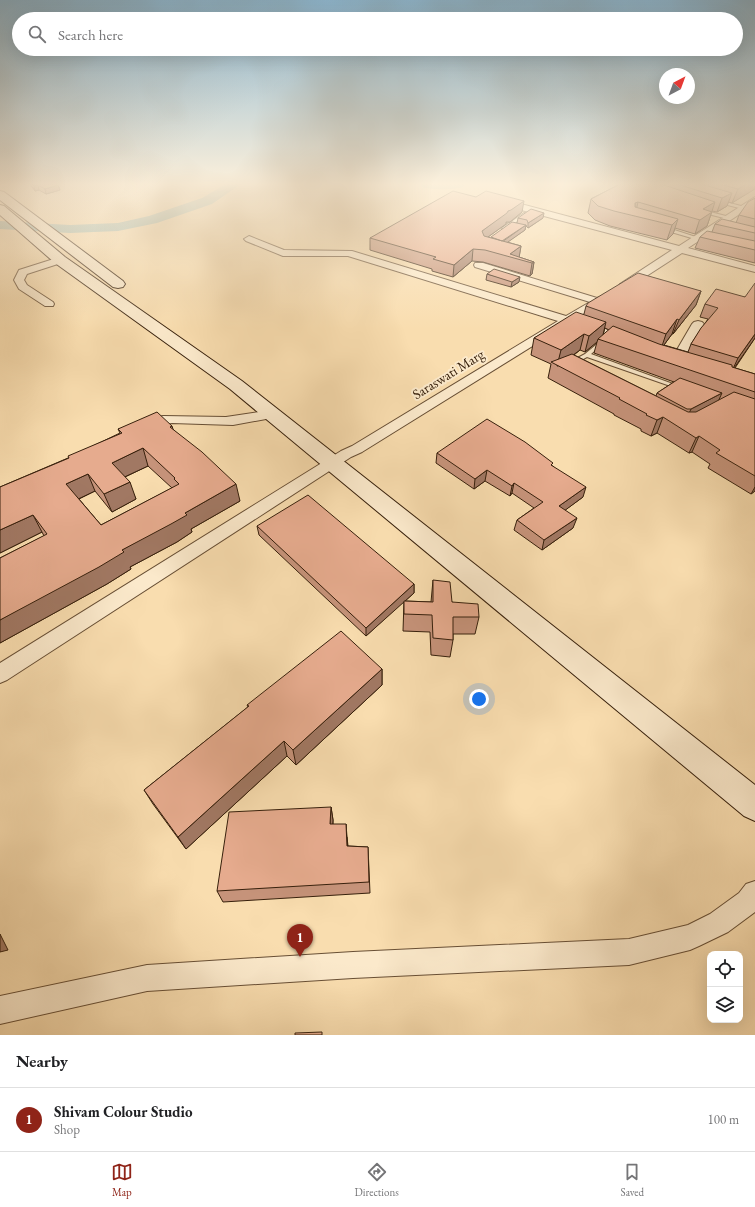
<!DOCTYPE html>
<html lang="en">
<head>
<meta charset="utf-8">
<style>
  body { margin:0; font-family:"EB Garamond",serif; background:#f2f2f2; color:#202124 }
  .controls { position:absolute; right:12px; bottom:12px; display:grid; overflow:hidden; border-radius:8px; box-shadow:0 4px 16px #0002 }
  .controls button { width:36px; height:36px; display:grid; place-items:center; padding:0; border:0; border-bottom:1px solid #e0e0e0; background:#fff; color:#202124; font:20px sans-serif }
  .compass { position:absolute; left:659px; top:68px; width:36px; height:36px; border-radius:50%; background:#fff; box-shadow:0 4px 16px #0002; rotate:41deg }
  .you { position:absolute; left:479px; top:699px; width:14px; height:14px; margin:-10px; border:3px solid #fff; border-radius:50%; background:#1a73e8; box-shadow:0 0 0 6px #1a73e833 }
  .badge { display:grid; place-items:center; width:26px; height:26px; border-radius:50%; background:#8f2418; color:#fff; font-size:13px; font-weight:700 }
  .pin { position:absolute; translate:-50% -33px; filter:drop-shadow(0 1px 2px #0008) }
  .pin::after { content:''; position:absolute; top:21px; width:14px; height:12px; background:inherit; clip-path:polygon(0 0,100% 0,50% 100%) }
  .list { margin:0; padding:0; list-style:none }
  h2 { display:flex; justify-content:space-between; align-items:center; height:52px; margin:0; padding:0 16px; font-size:17px }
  h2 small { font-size:13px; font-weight:400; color:#757577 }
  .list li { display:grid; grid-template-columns:26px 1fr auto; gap:12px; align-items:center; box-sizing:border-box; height:64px; padding:0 16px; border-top:1px solid #e0e0e0 }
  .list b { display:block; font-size:15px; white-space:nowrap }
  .list p { margin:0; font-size:13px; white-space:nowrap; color:#757577 }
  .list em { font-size:13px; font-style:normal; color:#757577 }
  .icon { flex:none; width:22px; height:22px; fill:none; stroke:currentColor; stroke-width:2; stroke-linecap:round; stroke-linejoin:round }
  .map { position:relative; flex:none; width:755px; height:1035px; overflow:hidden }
  .search { position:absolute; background:#fff; box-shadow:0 4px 16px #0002; left:12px; right:12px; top:12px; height:44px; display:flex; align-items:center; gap:10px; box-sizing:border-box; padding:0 14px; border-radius:22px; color:#757577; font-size:15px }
  .sheet { height:116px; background:#fff }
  nav { display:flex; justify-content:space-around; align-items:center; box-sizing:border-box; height:56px; border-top:1px solid #e0e0e0; background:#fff; font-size:11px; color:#757577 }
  nav a { display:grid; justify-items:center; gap:2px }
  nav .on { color:#8f2418 }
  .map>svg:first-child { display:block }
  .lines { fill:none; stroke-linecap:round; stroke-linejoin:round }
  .river { fill:#9fbbb1; fill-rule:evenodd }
  .service-casing { stroke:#684f35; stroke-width:2 }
  .minor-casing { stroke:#684f35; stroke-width:2 }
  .secondary-casing { stroke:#37200c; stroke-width:2 }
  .service { fill:#fbe9cb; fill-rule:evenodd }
  .minor { fill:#fbe9cb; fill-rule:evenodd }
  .secondary { fill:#fbe9cb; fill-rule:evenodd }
  .wall { fill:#c6937a; stroke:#37200c; fill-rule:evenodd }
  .shaded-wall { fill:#a17863; stroke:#37200c }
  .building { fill:#e6ab8e; stroke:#37200c; fill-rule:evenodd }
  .labels { text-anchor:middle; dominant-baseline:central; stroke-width:4; stroke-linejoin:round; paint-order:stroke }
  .street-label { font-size:14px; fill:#37200c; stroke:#fbe9cb }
</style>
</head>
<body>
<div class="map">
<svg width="755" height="1035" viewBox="0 0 755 1035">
  <rect width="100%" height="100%" fill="#f9ddaf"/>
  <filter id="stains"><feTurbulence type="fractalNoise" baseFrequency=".005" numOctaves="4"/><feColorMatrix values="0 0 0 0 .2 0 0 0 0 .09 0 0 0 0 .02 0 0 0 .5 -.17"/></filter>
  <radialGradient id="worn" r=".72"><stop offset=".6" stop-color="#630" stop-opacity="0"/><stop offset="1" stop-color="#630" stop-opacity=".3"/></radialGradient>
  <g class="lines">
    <path class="river" d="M226,184H241L212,204L157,223L118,231L70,233L0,229V221L70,225L118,223L149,216L202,198Z
      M420,184H465L463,187C450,190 435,190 422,187Z"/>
    <g class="service-casing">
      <path id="service" d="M718,200L745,207V208L743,209L716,202V201Z
        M702,210L730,217V218L728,219L700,212V211Z
        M524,213L528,214L506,229L502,228Z
        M661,227H665L699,238L695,239L661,229Z
        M603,339L606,341L605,342L591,354L684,388L683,389H679L587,357L574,364H570V362L585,354Z"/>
    </g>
    <g class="minor-casing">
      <path id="minor" d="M755,197V204L688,248L755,266V272L682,253L628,288L624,289L619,286L620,284L672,250L499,204L498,202L502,199L679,246Z
        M249,236L284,250L352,251L566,316L590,302L475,267L474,265L475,263H483L597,298L603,296L607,297L608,299L604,304L576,319L629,337L631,340L629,343H621L568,324L362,452L351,457L7,680L0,683V663L341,451L352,446L558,321L348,256H283L246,241L244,239Z
        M60,257L65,260L64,262L27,274L24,280L27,285L53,302L54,304L53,306H45L19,289L14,280L19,270Z
        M698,321L702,322L704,324L683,360L681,363H673L671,360L692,324L694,322Z
        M272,410L277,411L279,414L277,417L233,425L172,423L157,425L144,429L139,428L137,425L139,422L163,416L226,417Z
        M755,881V912L728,932L699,946L690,950L629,965L353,978L147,991L0,1024V996L147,965L353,952L629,939L688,925L710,914L739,893L746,884Z"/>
    </g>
    <g class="secondary-casing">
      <path id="secondary" d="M0,191L4,192L123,281L125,284L123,287L118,288L113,287L0,200Z
        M0,205L4,206L65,257L242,381L755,785V821L744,816L230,389L55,263L0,215Z"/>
    </g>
    <use href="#service" class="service"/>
    <use href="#minor" class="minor"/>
    <use href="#secondary" class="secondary"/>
  </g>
  <path class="wall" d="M30,184H56L58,185L60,190L46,194L39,190L35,191Z
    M620,184H755L732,203L728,202L727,206L717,212L712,211L707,226L695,234L675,228L673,234L667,240L610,226L595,220L588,213L591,199Z
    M755,198V263L695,248L700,237L712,232L715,224L736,223L739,215Z
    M522,212L510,222H506V224L488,237L491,238L517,223L518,218H543L528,228L526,226V225L525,230L507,242L521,246L519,257L534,262L532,274L530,276L483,262L472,261L453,277L432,271V269L370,250V238Z
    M487,274L519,282L511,287L486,280Z
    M701,291L696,305L673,334H672L664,345L688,352L691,344L708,319L700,317L705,304L745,297L755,338L735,368L755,374V491L751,494L708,468L710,464L692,452L689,453L657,433L651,436L641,431V429L614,415V414L548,378L551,364L531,355L534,338L584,314L586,306ZM605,328L609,330L603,335ZM597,342L594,353L674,382L657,393L656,396L574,355L580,350L585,352Z
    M172,426L173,429L240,501L191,529L192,532L177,542L130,567L131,569L107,584L0,643V558L44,536L42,532L0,553V487L68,458L120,433L118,429ZM148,466L172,488L101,525L79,499L95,491L112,512L136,499L125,477Z
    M437,453L553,466L583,497L565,510L573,528L542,550L514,530L517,520L534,508L512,493L510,496L485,481L474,489L436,463Z
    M257,526L414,584V593L405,601L431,602L433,580L452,602L479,617L475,634H453V640L450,657L431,655L430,632L403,631L404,601L366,636L259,535Z
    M382,669V685L296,765L287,756L186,849L153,804L144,790L248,707L247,705Z
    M331,807L333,820V824L347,837L348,846L368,847L370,893L223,902L217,891Z"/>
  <path class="shaded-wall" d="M746,184H755V189L732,203L738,189Z
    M38,185L39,190L35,191L34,186Z
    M58,185L60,190L46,194L45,189Z
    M732,193L727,206L717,212L722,198Z
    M524,201L522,212L510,222H506V224L481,242L482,231L508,211Z
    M638,202L635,216V203Z
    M715,202L707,226L695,234L703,209Z
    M544,213L543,218L528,228V223Z
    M678,219L673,234L667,240L672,225Z
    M526,225L525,230L501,247L502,242Z
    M521,246L519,258L510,254Z
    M473,249L472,261L453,277L454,265Z
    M534,262L532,274L530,276L532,263Z
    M520,277L519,282L511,287L512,282Z
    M701,291L696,305L673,334L679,320Z
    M677,319L672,334L661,349L666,334Z
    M606,322L602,339H598L597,342L585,352L589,336Z
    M584,334L580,350L558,366H557L561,350Z
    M755,334V338L732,371L738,358Z
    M722,393L717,404L686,420L691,409Z
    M663,417L657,433L651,436L657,420Z
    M699,436L692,452L689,453L696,438Z
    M143,448L148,466L118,480L112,463Z
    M487,470L485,481L474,489L475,479Z
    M88,474L95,491L74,501L66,484Z
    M130,482L136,499L112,512L104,494Z
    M514,483L512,493L510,496L512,486Z
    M236,484L240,501L191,529L192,532L177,542L130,567L131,569L107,584L0,643V620L122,550L185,513Z
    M586,487L583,497L556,517L559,506Z
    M755,487V491L751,494Z
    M33,515L42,532L0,553V530Z
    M577,518L573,528L542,550L544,540Z
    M414,584V593L366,636V628Z
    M382,669V685L296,765L293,750Z
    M284,741L287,756L186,849L178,837Z
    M331,807L333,820L332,837L330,824Z
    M346,824L347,837L348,859L347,846Z
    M0,934L8,950L0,952Z"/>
  <path class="building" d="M32,184H56L58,185L45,189L38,185L34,186Z
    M620,184H661L715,202L703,209L712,212L700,220L638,202L635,203V207L678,219L672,225L614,211L598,206L591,199Z
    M677,184H701L732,193L722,198Z
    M720,184H746L738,189Z
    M453,191L476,197L486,191L524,201L511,210L508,211L507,213L482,231L484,236L521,246L510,254L534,262L532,263L485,250L473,249L454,265L433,259L436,257L370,238Z
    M755,198V219L739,215L748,202Z
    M531,209L544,213L528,223L527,220L518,218Z
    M722,219L755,227V233L715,224Z
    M512,222L526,225L502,241L491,237Z
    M707,231L755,241V250L700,237Z
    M494,269L520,277L512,282L487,274Z
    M638,273L701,291L679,320L677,319L666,334L586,306L588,303Z
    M755,283V334L738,358L691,344L701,328L718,308L705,304L716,289L745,297Z
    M576,312L606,322L589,336L584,334L561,350L534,338Z
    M613,326L659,344L732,365V367L755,374V392L598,339Z
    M572,354L688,412H696L734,392L755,399V476L716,453L720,450L699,436L696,438L663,417L657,420L646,415L647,414L619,399L620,398L551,362Z
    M680,378L722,393L691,409H687L657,393Z
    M157,412L172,426L170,427L202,452L236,484L185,513L187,515L171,524L122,550L124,552L99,567L0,620V558L47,534L33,515L0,530V487L69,458L68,456L122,433L118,429ZM143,448L175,478L174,479L179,484L101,525L66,484L88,474L104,494L130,482L112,463Z
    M487,419L525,442L553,463L551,465L586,487L559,506L577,518L544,540L517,520L543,502L514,483L512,486L487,470L475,479L437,453Z
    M308,495L414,584L366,628L257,526Z
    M433,580L450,582L452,602L478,604L479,617H453V640L433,638L432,615L404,614V601L433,602Z
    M341,631L382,669L293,750L284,741L178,837L144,790L249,706L247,705Z
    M331,807L330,824H346L347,846L368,847L369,882L217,891L229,812Z
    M322,1032V1035H295V1033Z"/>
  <linearGradient id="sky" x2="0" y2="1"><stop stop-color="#8bb7d2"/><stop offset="0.56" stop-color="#fcf0db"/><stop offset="1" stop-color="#fcf0db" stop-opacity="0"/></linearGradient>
  <rect width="755" height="329" fill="url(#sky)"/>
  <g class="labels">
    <g class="street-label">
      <text transform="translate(448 374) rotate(-32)">Saraswati Marg</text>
    </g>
  </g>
  <rect width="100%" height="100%" filter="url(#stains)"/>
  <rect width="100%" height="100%" fill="url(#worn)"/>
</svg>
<div class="controls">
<button><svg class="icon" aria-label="locate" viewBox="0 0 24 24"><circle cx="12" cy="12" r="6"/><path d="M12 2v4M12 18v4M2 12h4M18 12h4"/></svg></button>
<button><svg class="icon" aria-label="layers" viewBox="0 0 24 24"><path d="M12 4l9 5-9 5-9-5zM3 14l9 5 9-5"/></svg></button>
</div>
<svg class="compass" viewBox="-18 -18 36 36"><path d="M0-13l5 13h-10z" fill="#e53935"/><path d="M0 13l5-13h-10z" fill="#757577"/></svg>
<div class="you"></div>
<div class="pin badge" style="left:300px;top:957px">1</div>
<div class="search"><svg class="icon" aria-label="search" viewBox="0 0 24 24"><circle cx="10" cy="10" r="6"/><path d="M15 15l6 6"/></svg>Search here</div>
</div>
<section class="sheet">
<h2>Nearby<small></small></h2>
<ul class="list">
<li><span class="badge">1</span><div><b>Shivam Colour Studio</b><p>Shop</p></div><em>100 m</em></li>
</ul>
</section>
<nav>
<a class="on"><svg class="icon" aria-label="map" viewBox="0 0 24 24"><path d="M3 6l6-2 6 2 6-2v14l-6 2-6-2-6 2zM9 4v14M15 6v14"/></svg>Map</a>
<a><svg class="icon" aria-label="directions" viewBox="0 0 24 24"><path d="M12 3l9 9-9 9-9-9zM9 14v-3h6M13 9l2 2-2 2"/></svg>Directions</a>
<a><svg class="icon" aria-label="saved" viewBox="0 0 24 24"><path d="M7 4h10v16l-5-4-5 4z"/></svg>Saved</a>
</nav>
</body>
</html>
